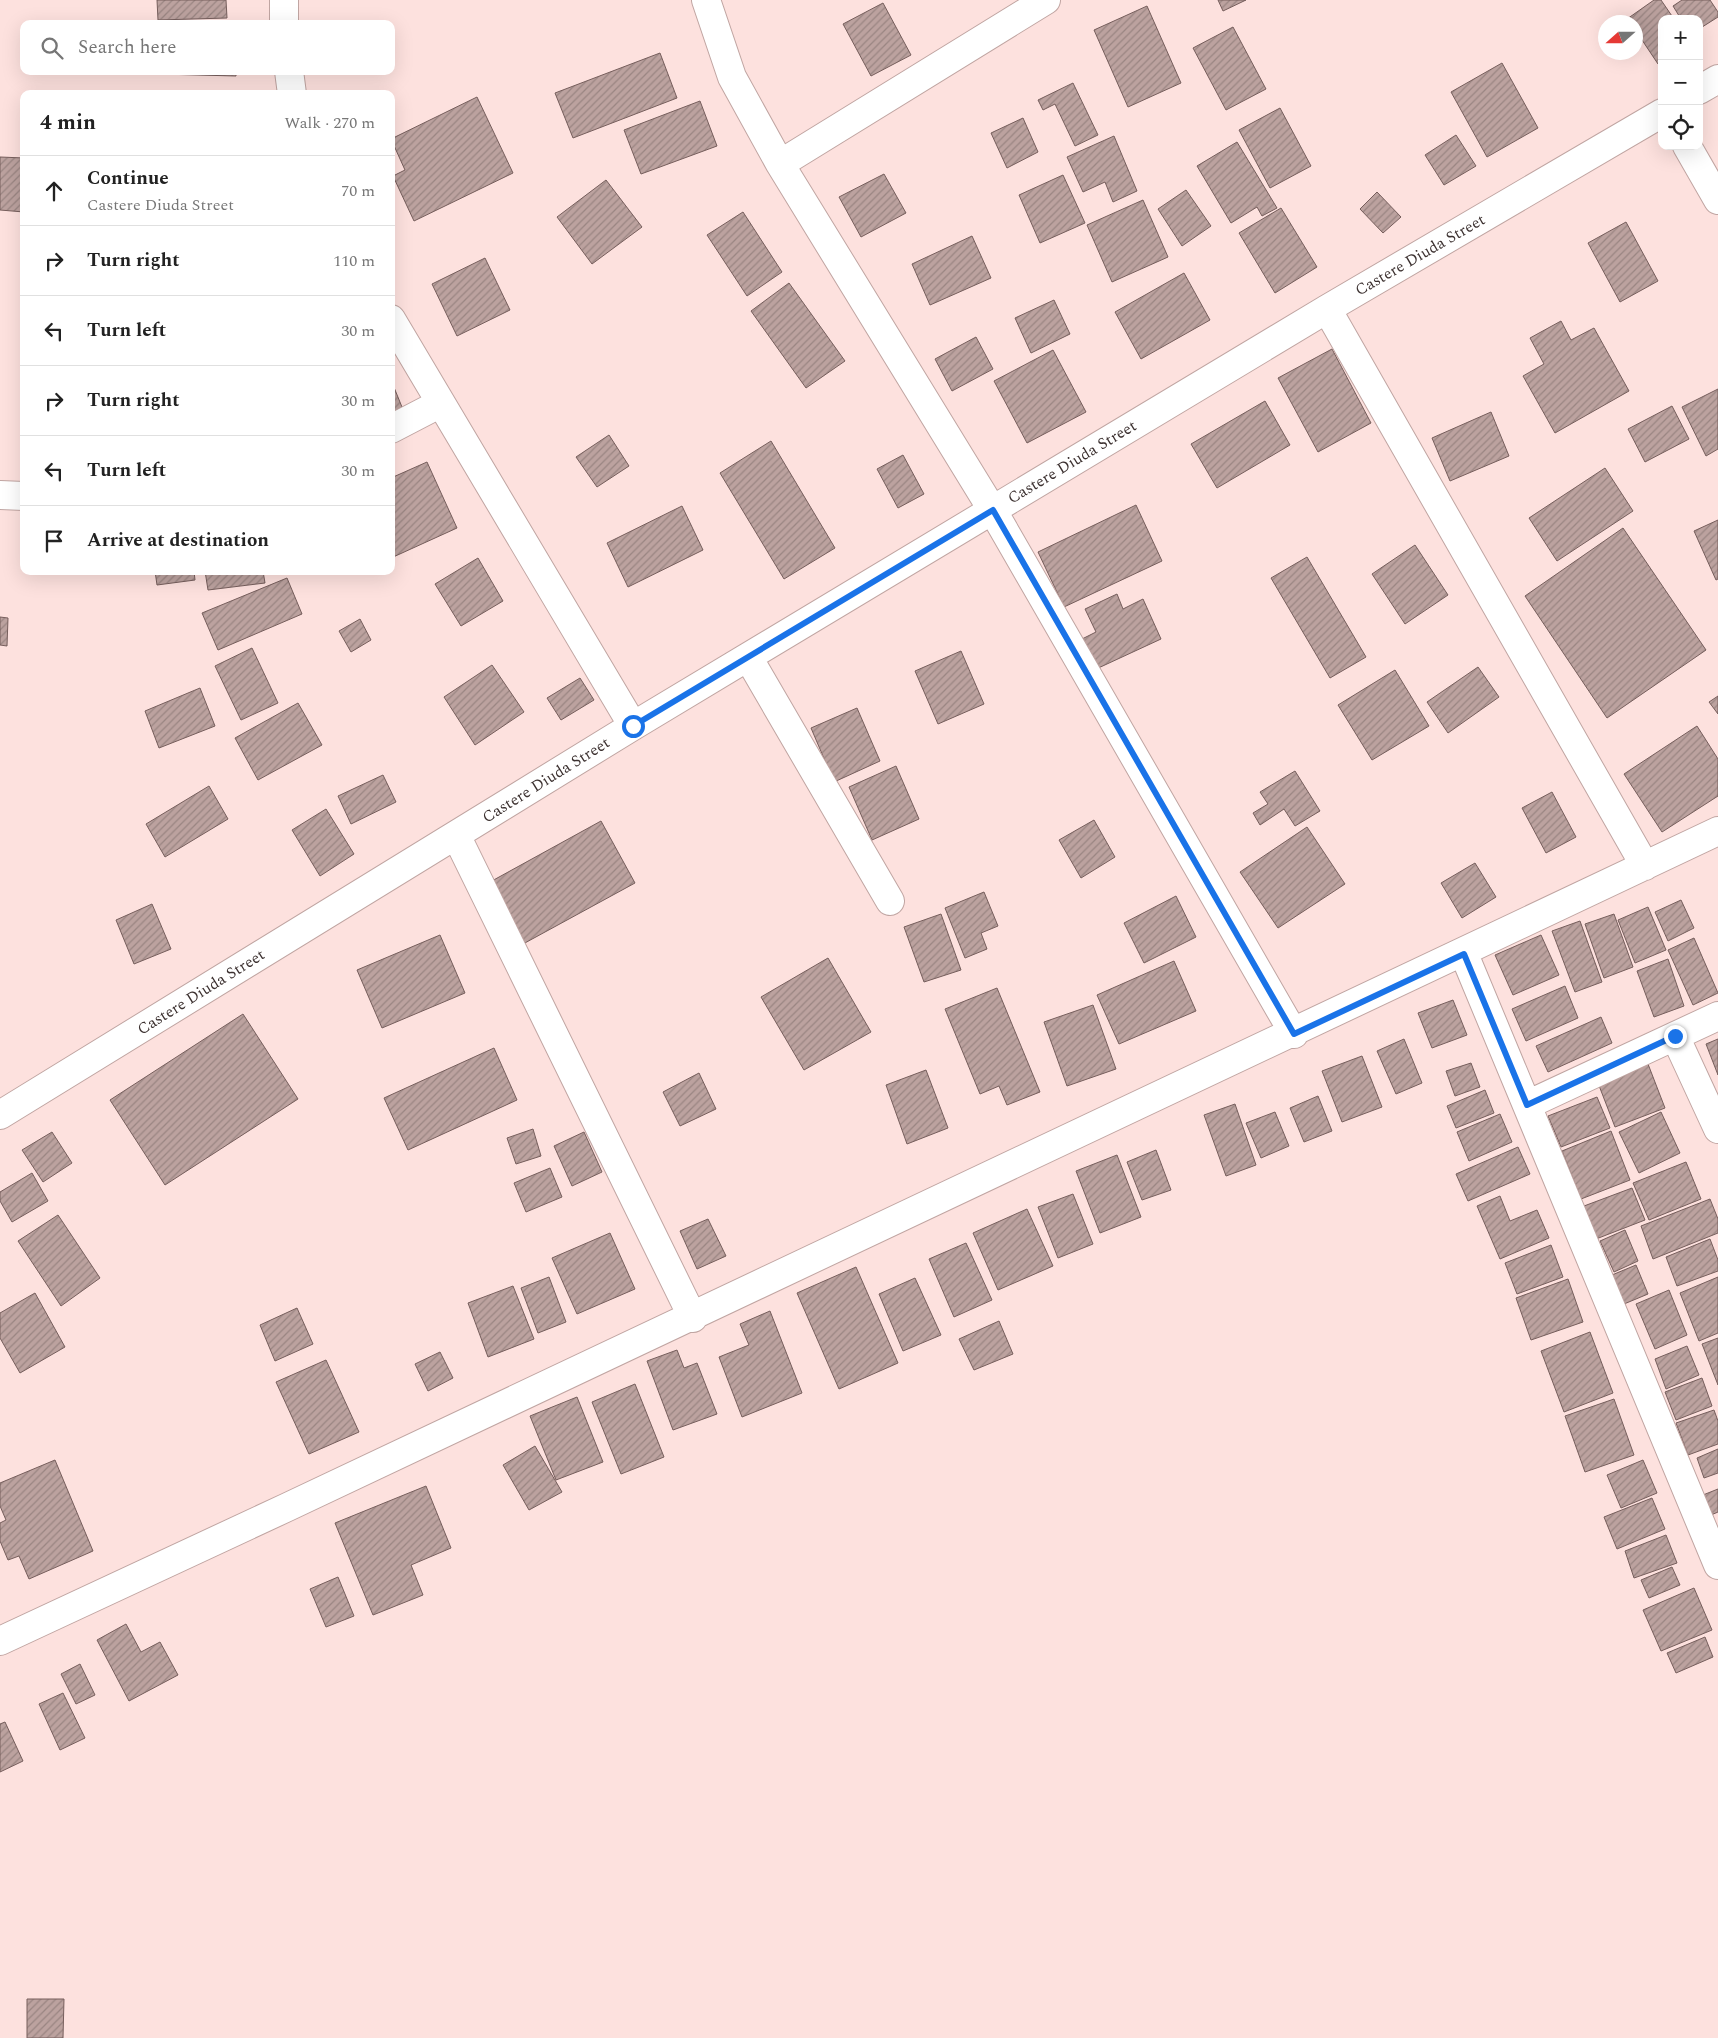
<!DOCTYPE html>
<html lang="en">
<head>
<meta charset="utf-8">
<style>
  body { margin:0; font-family:Spectral,serif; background:#f2f2f2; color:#222 }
  .controls { position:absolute; right:15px; top:15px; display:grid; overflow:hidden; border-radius:10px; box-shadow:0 5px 20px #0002 }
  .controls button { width:45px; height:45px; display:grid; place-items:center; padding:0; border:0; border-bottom:1px solid #e0e0e0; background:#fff; color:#222; font:25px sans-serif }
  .compass { position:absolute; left:1598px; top:15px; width:45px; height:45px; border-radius:50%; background:#fff; box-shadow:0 5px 20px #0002; rotate:249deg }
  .stop { position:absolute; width:15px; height:15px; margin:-11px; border:4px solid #1a73e8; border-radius:50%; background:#fff }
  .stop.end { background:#1a73e8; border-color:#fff; box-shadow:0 1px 5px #0008 }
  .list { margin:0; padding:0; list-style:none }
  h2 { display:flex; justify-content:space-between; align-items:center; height:65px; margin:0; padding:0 20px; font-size:21px }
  h2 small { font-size:16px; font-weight:400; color:#767676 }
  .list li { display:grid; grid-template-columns:32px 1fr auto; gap:15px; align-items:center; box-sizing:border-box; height:70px; padding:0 20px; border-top:1px solid #e0e0e0 }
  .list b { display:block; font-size:19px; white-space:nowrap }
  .list p { margin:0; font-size:16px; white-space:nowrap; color:#767676 }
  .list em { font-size:16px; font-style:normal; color:#767676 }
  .icon { flex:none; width:28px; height:28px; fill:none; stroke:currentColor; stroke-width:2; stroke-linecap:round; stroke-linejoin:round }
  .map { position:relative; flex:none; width:1718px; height:2038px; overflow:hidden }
  .search { position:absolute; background:#fff; box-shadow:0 5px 20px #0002; left:20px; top:20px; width:375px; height:55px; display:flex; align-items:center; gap:12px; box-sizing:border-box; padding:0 18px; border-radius:10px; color:#767676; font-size:19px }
  .panel { position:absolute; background:#fff; box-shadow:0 5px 20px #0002; left:20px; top:90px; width:375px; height:485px; border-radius:10px }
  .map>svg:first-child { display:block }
  .building { fill:url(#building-hatch); stroke:#765e5c }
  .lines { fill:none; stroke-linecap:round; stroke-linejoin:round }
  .minor-casing { stroke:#c0a5a2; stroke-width:30 }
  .minor { stroke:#fff; stroke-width:28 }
  .route { stroke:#1a73e8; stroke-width:6 }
  .labels { text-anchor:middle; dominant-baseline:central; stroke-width:5; stroke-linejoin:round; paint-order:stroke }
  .street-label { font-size:16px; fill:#3c3130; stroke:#fff }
</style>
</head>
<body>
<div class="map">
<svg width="1718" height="2038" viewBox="0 0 1718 2038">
  <defs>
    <pattern id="building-hatch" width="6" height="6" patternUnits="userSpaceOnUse" patternTransform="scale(1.25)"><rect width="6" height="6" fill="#bca29f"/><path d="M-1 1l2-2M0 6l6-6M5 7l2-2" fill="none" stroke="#9a8582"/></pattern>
  </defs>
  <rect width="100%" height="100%" fill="#fde1de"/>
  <path class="building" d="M157,0H226L227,18L158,20Z
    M1218,0H1246L1223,11Z
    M1654,0H1661L1674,19H1662V61L1658,64L1636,31V22H1629L1627,19Z
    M1682,0H1710L1718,12V17L1699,29V19H1681L1673,6Z
    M883,3L911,55L871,76L843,24Z
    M1147,6L1181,83L1128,107L1094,30Z
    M1233,27L1266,89L1226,110L1193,48Z
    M660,53L677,98L573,138L555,93Z
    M1502,63L1538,128L1487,157L1451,92Z
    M160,71H236V76L160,74Z
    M1073,83L1098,135L1075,146L1055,104L1043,110L1038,100Z
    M477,97L513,173L414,221L393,176L405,170L391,139Z
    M700,101L717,146L641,174L624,130Z
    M1280,108L1311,166L1270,188L1239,130Z
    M1023,118L1038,152L1007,168L991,133Z
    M1456,135L1476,166L1444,185L1425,155Z
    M1114,136L1137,191L1113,202L1105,182L1083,192L1067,157Z
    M1237,142L1277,208L1262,216L1257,207L1231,223L1197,166Z
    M0,157L24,158V212L0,210Z
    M884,174L906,213L861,237L839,197Z
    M1063,175L1085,223L1040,243L1019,195Z
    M606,180L642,227L592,264L557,217Z
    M1186,190L1211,226L1182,246L1158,209Z
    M1377,192L1401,217L1383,233L1360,209Z
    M1143,200L1168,257L1112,282L1087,225Z
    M1281,208L1317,267L1275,293L1239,233Z
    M743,212L782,272L747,296L707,235Z
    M1626,222L1658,281L1620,302L1588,243Z
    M972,236L991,278L930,305L912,264Z
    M485,258L510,310L457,336L432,284Z
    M1184,273L1210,320L1141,359L1115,312Z
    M789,283L845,361L806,388L751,311Z
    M1054,300L1070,334L1031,353L1015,318Z
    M1561,321L1571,340L1594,328L1629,391L1555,433L1523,376L1544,364L1530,338Z
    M976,337L993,369L952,391L935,359Z
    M1332,349L1371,423L1318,452L1278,378Z
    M1053,350L1086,412L1027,443L994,381Z
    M391,380L404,412L391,417Z
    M1718,389V449L1706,456L1682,407Z
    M1265,401L1290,445L1217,488L1191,444Z
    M1672,406L1689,439L1645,462L1628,429Z
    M1491,412L1509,456L1450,481L1432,438Z
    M609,435L629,466L597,487L576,457Z
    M771,441L835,548L784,579L720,473Z
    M903,455L924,494L898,508L877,469Z
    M427,462L457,528L391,558V478Z
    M1605,468L1633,511L1557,561L1529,518Z
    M1136,505L1162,561L1064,607L1038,552Z
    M682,506L703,550L628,587L607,543Z
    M1718,520V579L1716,580L1694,531Z
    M1623,528L1706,650L1607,718L1525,596Z
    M1415,545L1448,595L1405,624L1372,574Z
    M1307,557L1366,657L1330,678L1271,578Z
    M478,558L503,601L461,626L435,584Z
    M155,571H194L195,580L157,585Z
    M205,571H263L265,583L208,590Z
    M287,578L302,614L218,650L202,613Z
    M1117,594L1123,609L1143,599L1161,639L1094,670L1080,640L1096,632L1085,609Z
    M0,617L8,618L7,646L0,645Z
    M360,619L371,640L351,652L339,631Z
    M252,648L278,703L241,720L215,666Z
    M961,651L984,704L938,724L915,671Z
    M492,665L524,712L475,745L444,697Z
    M1478,667L1499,697L1448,733L1427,702Z
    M1395,670L1429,726L1372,760L1338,705Z
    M580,678L594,700L561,720L547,698Z
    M200,688L215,726L159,748L145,711Z
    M1718,696V714L1709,702Z
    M298,703L322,745L258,780L235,738Z
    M857,708L880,761L834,782L811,728Z
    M1697,726L1718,759V796L1662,832L1624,774Z
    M896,766L919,819L872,840L849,787Z
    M1295,771L1320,811L1295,826L1284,809L1260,825L1253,813L1268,804L1260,792Z
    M383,775L396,802L351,824L338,796Z
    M209,786L228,819L165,857L146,824Z
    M1552,792L1576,837L1546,853L1522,808Z
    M326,809L354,854L320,876L292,830Z
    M1094,820L1115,857L1081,878L1059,840Z
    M601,821L635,883L523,944L490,882Z
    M1307,827L1345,884L1278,928L1240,872Z
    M1475,863L1496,897L1462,918L1441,883Z
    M984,892L998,926L981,933L987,949L965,958L945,908Z
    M1176,896L1196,937L1144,963L1124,923Z
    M1681,900L1694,928L1668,941L1655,912Z
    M152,904L171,949L134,964L116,920Z
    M1648,907L1666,950L1635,963L1618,920Z
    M941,914L961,970L924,982L904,927Z
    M1614,914L1633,967L1604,978L1585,924Z
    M1580,921L1602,982L1575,992L1552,931Z
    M440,935L465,993L382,1028L357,970Z
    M1541,935L1559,975L1513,995L1495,955Z
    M1694,938L1718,993L1693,1005L1668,950Z
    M828,958L871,1032L804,1070L761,997Z
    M1668,959L1684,1006L1654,1017L1637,971Z
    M1174,961L1196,1011L1119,1044L1097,995Z
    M1565,986L1578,1018L1526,1041L1512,1009Z
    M997,988L1040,1092L1007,1105L999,1086L980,1094L945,1009Z
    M1453,1000L1467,1035L1432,1048L1418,1013Z
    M1093,1005L1116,1069L1067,1086L1044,1022Z
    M243,1014L298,1099L165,1185L110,1100Z
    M1601,1017L1612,1043L1548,1072L1536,1046Z
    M1404,1039L1422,1083L1396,1094L1377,1051Z
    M1718,1039V1075L1706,1044Z
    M494,1048L517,1100L408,1150L384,1098Z
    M1362,1056L1382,1107L1342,1122L1322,1071Z
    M1471,1063L1480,1087L1455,1096L1446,1071Z
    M1648,1064L1665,1108L1615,1127L1598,1083Z
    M926,1070L948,1128L907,1144L886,1085Z
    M699,1073L716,1109L680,1126L663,1092Z
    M1485,1090L1494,1113L1456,1128L1447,1106Z
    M1318,1096L1332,1131L1304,1142L1290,1108Z
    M1597,1097L1610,1128L1561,1147L1548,1116Z
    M1235,1104L1256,1165L1226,1176L1204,1115Z
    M1275,1112L1289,1146L1261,1158L1246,1123Z
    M1661,1112L1680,1153L1639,1173L1619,1132Z
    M1500,1114L1512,1142L1469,1161L1457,1132Z
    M533,1129L541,1156L516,1164L507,1138Z
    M1611,1131L1630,1180L1581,1199L1562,1151Z
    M52,1132L72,1163L43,1182L22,1150Z
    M584,1132L602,1172L572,1186L554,1146Z
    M1518,1147L1530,1174L1468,1201L1456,1174Z
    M1156,1150L1171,1190L1142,1200L1127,1162Z
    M1117,1155L1141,1217L1100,1233L1076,1171Z
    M1686,1162L1701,1199L1649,1220L1633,1183Z
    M550,1168L562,1197L526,1212L514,1183Z
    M32,1173L48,1201L12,1222L0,1201V1192Z
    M1632,1188L1645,1220L1596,1239L1584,1206Z
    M1073,1194L1093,1244L1058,1258L1038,1207Z
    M1500,1196L1510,1221L1537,1210L1549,1238L1500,1259L1477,1206Z
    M1710,1199L1718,1219V1233L1653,1259L1641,1226Z
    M1027,1209L1053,1266L998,1290L973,1233Z
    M58,1215L100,1278L61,1306L18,1241Z
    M708,1219L726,1256L697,1269L680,1231Z
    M1625,1230L1638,1261L1614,1272L1600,1241Z
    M610,1233L635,1289L577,1314L552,1258Z
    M1710,1239L1718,1260V1271L1677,1286L1666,1257Z
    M966,1243L992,1300L954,1317L929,1259Z
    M1551,1245L1563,1277L1517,1294L1505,1263Z
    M1636,1265L1648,1294L1624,1304L1612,1275Z
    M856,1267L898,1363L839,1389L797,1293Z
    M549,1277L566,1322L538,1333L521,1288Z
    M1718,1277V1333L1699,1341L1680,1293Z
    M915,1278L941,1335L903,1351L879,1294Z
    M1568,1279L1583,1322L1531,1340L1516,1298Z
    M513,1286L534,1339L488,1357L468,1303Z
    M1669,1290L1687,1335L1655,1349L1636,1304Z
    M35,1293L65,1347L20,1373L0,1338V1313Z
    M297,1308L313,1344L275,1361L260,1325Z
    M770,1311L802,1393L742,1417L719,1357L749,1345L740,1324Z
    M999,1321L1013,1354L974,1370L959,1339Z
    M1590,1332L1613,1393L1564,1412L1541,1351Z
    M1718,1338V1385L1702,1344Z
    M1687,1346L1699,1375L1666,1389L1655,1359Z
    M677,1350L684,1368L697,1363L717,1414L673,1430L647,1361Z
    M440,1352L453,1378L428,1391L415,1364Z
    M326,1360L359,1432L309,1454L276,1382Z
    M1702,1378L1712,1406L1676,1420L1665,1392Z
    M635,1384L664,1457L621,1474L592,1402Z
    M577,1397L603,1462L556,1480L530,1416Z
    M1614,1399L1634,1455L1585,1472L1565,1416Z
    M1714,1410L1718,1421V1444L1688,1455L1676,1423Z
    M535,1446L562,1492L529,1510L503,1465Z
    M1718,1449V1473L1704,1478L1697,1458Z
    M55,1460L93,1551L29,1579L19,1556L8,1560L0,1541V1523L6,1520L0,1506V1483Z
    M1643,1460L1657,1493L1621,1508L1607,1475Z
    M426,1486L451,1548L411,1565L423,1595L373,1615L335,1523Z
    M1718,1489V1512L1711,1515L1703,1495Z
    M1652,1498L1665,1529L1617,1549L1604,1517Z
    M1666,1535L1677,1563L1634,1578L1625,1551Z
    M1672,1567L1680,1585L1649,1598L1641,1580Z
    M338,1577L354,1616L326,1627L310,1589Z
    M1694,1588L1712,1630L1661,1651L1643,1610Z
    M126,1624L141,1652L160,1642L178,1675L129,1701L97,1640Z
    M1705,1637L1713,1657L1676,1673L1667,1653Z
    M80,1664L95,1695L76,1704L61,1674Z
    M63,1693L85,1738L60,1750L39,1704Z
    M5,1722L23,1761L0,1772V1724Z
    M27,1999H64L63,2038H27Z"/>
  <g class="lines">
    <g class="minor-casing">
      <path id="minor" d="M284,0V24
        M706,0L732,77L780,164L993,511L1294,1034
        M289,71L292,94
        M1699,90L1718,79
        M1687,146L1718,200
        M780,164L1046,0
        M1327,309L1645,866
        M391,319L633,726
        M391,429L441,403
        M0,495L24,496
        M748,657L890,901
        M456,835L693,1318
        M1464,954L1718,1565
        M1675,1036L1718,1129
        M1527,1105L1718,1016
        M0,1115L633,726L1327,309L1662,113
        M0,1641C574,1374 1147,1105 1718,831"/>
    </g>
    <use href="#minor" class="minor"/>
  </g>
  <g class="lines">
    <path class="route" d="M633,726L993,510L1294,1034L1464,954L1527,1105L1675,1036"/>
  </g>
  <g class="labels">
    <g class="street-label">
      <text transform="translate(1420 255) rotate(-30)">Castere Diuda Street</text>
      <text transform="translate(1072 462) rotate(-31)">Castere Diuda Street</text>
      <text transform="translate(546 780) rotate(-32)">Castere Diuda Street</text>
      <text transform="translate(201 992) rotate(-32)">Castere Diuda Street</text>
    </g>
  </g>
</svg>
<div class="controls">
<button>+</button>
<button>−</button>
<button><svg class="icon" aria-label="locate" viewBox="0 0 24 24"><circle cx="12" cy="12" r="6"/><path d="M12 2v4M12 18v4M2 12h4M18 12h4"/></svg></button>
</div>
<svg class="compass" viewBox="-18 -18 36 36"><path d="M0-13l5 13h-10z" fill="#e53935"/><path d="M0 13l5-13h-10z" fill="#767676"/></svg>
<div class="stop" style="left:633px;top:726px"></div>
<div class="stop end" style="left:1675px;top:1036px"></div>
<div class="search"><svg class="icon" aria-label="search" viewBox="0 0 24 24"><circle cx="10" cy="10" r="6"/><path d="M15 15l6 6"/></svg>Search here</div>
<section class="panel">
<h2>4 min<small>Walk · 270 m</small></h2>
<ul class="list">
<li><svg class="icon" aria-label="ahead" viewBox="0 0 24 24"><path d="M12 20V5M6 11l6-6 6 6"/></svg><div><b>Continue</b><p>Castere Diuda Street</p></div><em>70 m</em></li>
<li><svg class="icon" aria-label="right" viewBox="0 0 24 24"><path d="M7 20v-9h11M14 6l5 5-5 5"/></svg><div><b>Turn right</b></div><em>110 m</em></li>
<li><svg class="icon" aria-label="left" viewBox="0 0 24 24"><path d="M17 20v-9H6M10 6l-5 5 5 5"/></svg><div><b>Turn left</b></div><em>30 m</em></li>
<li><svg class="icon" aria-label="right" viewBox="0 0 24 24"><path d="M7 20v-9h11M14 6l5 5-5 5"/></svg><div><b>Turn right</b></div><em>30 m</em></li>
<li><svg class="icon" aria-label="left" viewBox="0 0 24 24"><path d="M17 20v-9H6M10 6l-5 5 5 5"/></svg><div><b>Turn left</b></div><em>30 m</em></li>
<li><svg class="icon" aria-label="arrive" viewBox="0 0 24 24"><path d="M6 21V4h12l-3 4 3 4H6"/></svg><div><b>Arrive at destination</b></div></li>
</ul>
</section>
</div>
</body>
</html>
